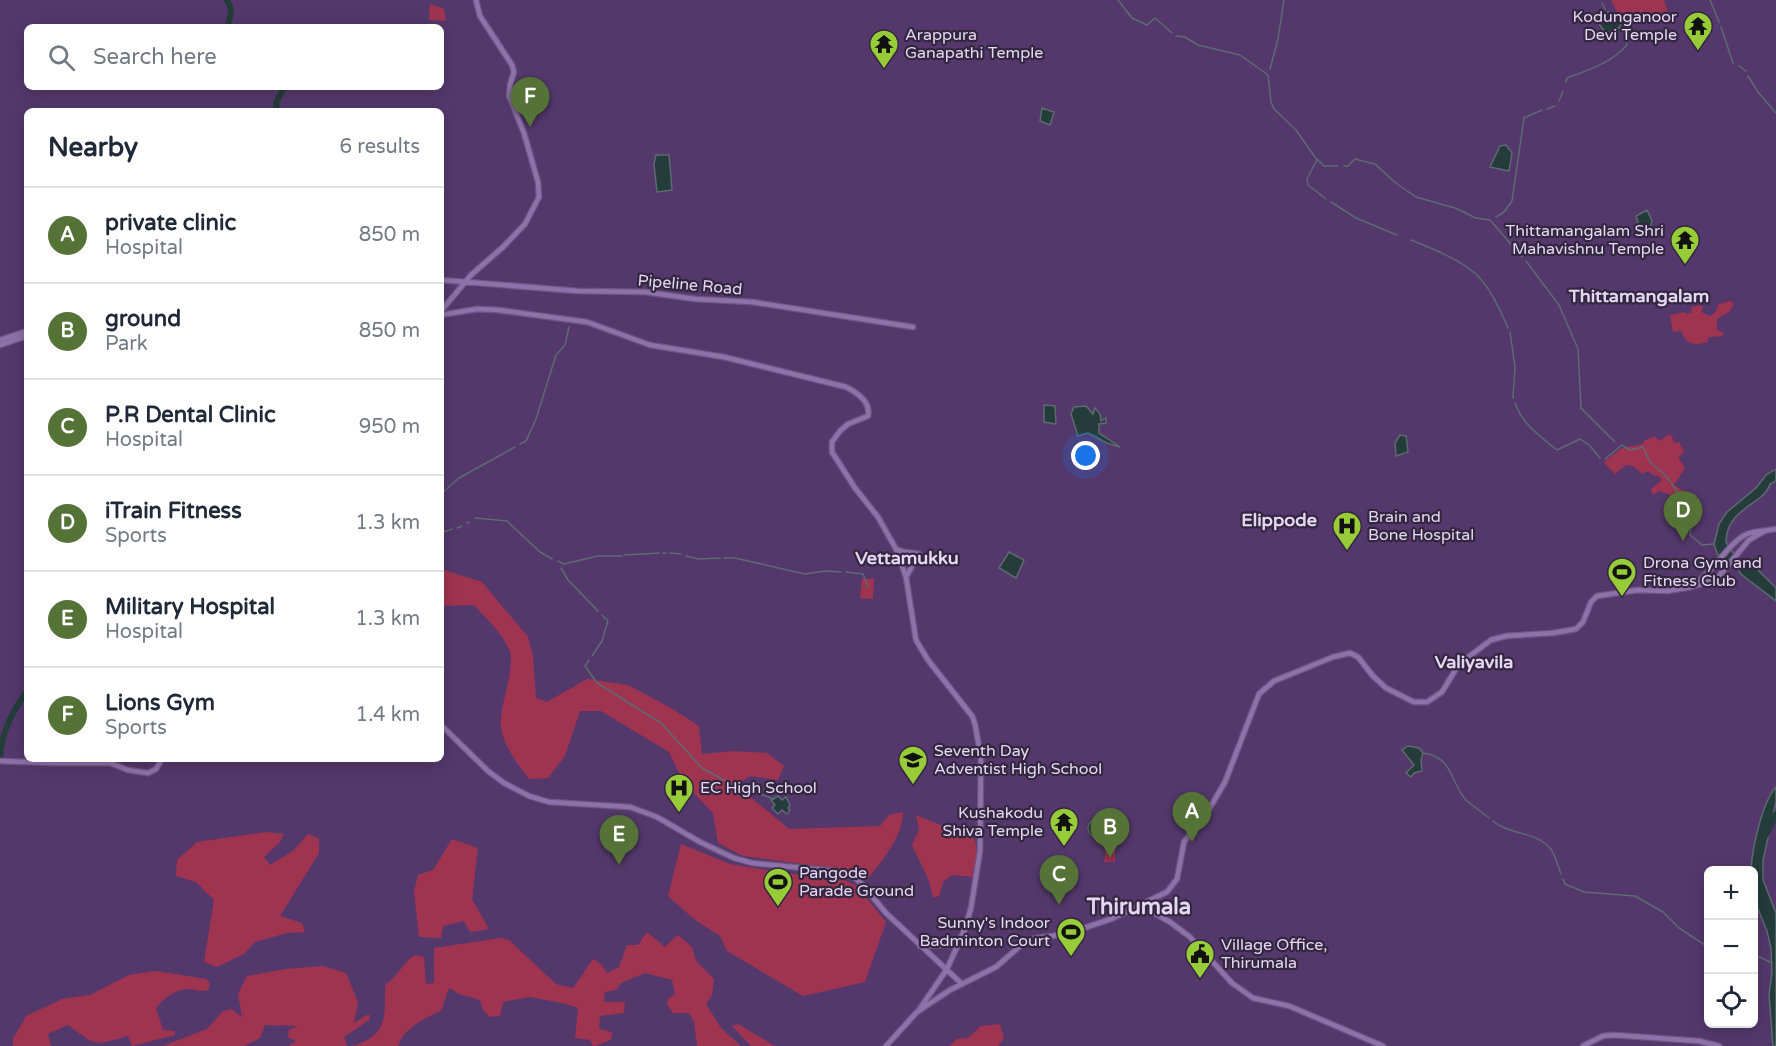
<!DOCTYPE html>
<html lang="en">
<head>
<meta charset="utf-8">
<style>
  body { margin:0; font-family:"Varela Round",sans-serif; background:#f2f2f3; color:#1f2937 }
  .controls { position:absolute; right:18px; bottom:18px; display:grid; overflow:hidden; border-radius:9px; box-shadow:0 3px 15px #0003 }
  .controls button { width:54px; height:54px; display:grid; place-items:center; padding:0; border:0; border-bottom:2px solid #e0e1e3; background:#fff; color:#1f2937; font:30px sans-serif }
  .you { position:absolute; left:1086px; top:456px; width:21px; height:21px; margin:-15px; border:4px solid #fff; border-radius:50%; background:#1a73e8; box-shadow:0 0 0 9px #1a73e833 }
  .badge { display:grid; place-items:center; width:39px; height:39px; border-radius:50%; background:#557237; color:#fff; font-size:20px; font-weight:700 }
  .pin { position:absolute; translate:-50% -50px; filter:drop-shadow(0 2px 3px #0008) }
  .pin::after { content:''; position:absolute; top:32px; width:21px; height:18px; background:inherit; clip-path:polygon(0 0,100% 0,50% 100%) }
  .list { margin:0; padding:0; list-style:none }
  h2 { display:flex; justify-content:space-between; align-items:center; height:78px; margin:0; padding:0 24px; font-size:26px }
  h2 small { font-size:20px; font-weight:400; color:#747a83 }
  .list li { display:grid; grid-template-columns:39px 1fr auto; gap:18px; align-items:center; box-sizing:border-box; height:96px; padding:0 24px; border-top:2px solid #e0e1e3 }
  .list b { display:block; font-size:22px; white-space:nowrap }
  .list p { margin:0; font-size:20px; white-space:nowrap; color:#747a83 }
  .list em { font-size:20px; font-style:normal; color:#747a83 }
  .icon { flex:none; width:33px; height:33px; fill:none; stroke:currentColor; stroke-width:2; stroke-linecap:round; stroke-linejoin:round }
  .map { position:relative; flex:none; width:1776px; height:1046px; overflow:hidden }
  .search { position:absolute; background:#fff; box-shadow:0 3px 15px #0003; left:24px; top:24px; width:420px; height:66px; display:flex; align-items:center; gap:15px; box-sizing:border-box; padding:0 21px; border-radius:9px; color:#747a83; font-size:22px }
  .panel { position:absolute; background:#fff; box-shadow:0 3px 15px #0003; left:24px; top:108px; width:420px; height:654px; border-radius:9px }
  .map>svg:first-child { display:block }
  .green { fill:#9f3451 }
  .water { fill:#243c3a; stroke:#5e6a72; stroke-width:1.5 }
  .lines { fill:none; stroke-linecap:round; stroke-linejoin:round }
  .stream { stroke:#5e6a72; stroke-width:1.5 }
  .river { stroke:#243c3a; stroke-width:6 }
  .secondary-casing { stroke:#6d5481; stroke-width:7 }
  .secondary { stroke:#8f71aa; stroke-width:4.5 }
  .labels { text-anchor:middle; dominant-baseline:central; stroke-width:4.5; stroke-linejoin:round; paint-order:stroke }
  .poi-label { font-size:16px; fill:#e6d6f5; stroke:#33273f; text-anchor:start }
  .street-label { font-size:16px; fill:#e6d6f5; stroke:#33273f }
  .neighbourhood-label { font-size:18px; font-weight:bold; fill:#e6d6f5; stroke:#33273f }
  .district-label { font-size:22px; font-weight:bold; fill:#e6d6f5; stroke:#33273f }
</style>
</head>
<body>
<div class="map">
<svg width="1776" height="1046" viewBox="0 0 1776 1046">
  <rect width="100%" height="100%" fill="#54386c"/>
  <path class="green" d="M1611,0H1664L1671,23L1619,16Z
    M430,4L444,9L446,21L429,20Z
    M1729,301L1734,303L1730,311L1717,319V331L1723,332V336L1708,337V342C1694,346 1687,345 1681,331L1673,332L1670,315L1685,312L1686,314L1692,312L1691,307L1701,305L1703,308L1701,312L1710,316L1716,312L1718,305Z
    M1670,434L1675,443L1679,442L1684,452L1678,457L1685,468L1674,485L1686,492L1683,499L1659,491L1653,495L1651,489L1662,480L1659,476L1653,475L1648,471L1642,474L1633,466L1626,465L1615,474L1605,464V461L1622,448L1643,444L1644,441L1655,436L1659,441Z
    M441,569L482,582L528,637L533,656L536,698L547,702L587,679L628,685L671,708L699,726L702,754L734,751L767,753L784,766L778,780L750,776L736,785L789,829L880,826L889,815L903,812C903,837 882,860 868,879L846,870L743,856L718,843L713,813L684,783L669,752L601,711H580L565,756L548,778L529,779C518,765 503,745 501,727C498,709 517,666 509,649C501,632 486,618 474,605L441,606Z
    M862,579H874L873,599L860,598Z
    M916,815L975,839L977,853L974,877L952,875L943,882L939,896L933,898C930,877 920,864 912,845L919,830Z
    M267,832L284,834L279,843L264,857L270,865L293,851L308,834L319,839V853L280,916L302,923L305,932L287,933L255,942L244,954L217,967L204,962L214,900L196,882L176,876L177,860L197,842Z
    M452,839L478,848L472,899L489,929L470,932L464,921L443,926L441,938L419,937L414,892L418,875L433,870Z
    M681,844L730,864L783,873L842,879L857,886L886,922L865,982L803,996L727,951L720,936L695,920L668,896Z
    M1115,847V862H1104L1106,848Z
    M647,932L665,947L678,935L692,947L696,961L714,979L712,995L706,1004L721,1028L741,1046H697L694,1022L689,1013H673L667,1004L668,999L675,994L672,980L645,973L621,983L616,990L605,992L604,1002H625L624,1013L600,1016L599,1029L612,1032L611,1040L595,1046H593L590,1040L575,1038L578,1008L562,1003L530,997L503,1002L500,1016L490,1017L483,1010L480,1000L459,994L449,988L441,1011C426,1017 402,1030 398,1046H353C388,1035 385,1016 385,985C398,977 402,963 415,955L424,957L426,984L434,983V948L500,938L509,940L556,984L573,988L593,959L601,964L607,973L619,967L627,945H638Z
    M323,966L346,973L358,1002L354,1023L367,1015H370L369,1020L344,1037L347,1046H288L296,1041L288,1037L289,1030L298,1026L265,1025L260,1038L244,1046H163L207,1029L223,1011L231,1009L242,1017L238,994L247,976L286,969Z
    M156,971L206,979L210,984L208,990C201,992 196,990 189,989C175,989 164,998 156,1008L163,1030L175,1031V1035L132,1046L128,1036C92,1046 97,1046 68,1025L48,1034L51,1046H13V1039L26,1016L62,999L90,995L129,975Z
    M738,1024L775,1046H751L732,1026Z
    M1000,1024L1004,1038L998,1046H949L957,1039L968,1038L981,1026Z"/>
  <path class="water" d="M1609,12L1621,23L1620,27L1606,33L1596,20Z
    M1042,108L1054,112L1050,125L1040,121Z
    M1506,145L1512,153L1509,171L1490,167L1500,146Z
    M656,155H669L672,190L657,192L654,164Z
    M1647,210L1652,221L1649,231L1641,232L1636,216Z
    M1044,405L1055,406L1056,424L1044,422Z
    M1086,406L1093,414L1095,408L1100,414L1101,421L1106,418V423L1099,424V433L1120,447L1107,443L1088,433L1078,436L1071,414L1074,407Z
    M1400,435L1406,436L1408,452L1396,456L1395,443Z
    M1776,469V481L1770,484C1765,504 1726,508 1726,542L1737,559L1751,563L1776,588V601L1742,575L1735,566L1725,562L1717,553L1714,544L1719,524L1727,512L1756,488L1766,475Z
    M1009,552L1024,560L1016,578L999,568Z
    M1408,746L1419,748L1423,753L1421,760L1422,771L1414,773L1411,777L1406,773L1414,765L1402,750Z
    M1776,787V802L1763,860V880L1776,913V1046H1773L1769,994L1772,974L1771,948L1767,931L1754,899V870H1751C1752,850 1762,802 1776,787Z
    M778,796L782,800L786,797L790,805L788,808L790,810L787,814L782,810L778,814L772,808L775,805L771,800Z
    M1088 828a9 9 0 1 1 18 0a9 9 0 1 1-18 0Z"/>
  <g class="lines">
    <path class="stream" d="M1118,0L1132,18L1147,25L1155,18L1172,33
      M1710,0L1719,22
      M1602,3L1605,9
      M1721,27L1733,63
      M1176,36L1185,37L1198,45L1240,55L1268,75L1271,102L1274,109L1296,130L1317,160L1307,179L1308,185L1326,199
      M1739,66L1746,71
      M1270,69L1278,39L1284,0
      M1748,76L1758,92L1776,113
      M1566,82L1567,78C1589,70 1611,63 1627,45L1623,30L1618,28
      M1559,101L1563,91
      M1547,109L1555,106
      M1318,160L1324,166H1338
      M1344,166H1348L1355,159L1375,164L1397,184L1416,197L1455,208L1476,218L1490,220L1522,257
      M1331,202L1356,218L1397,235
      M1496,217L1504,212L1512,201L1524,118L1542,110
      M1411,240C1431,248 1461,260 1477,275C1491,289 1500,310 1508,328
      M1526,261L1559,305L1578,349L1581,408L1615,442
      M1510,332L1515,367L1513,398
      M1515,403C1522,424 1541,437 1557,450L1580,439L1589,445L1600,458
      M520,444L526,441L536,419L556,355L565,345L569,327
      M1605,459L1622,445L1630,450L1643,447L1650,462L1666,476L1677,491L1683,494L1695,495L1694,512L1690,535L1702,545L1714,544
      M441,494L459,478L515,447
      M475,518L507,521L540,552L552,559
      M467,523L469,522
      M457,528L462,526
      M441,533L452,529
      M663,553H666
      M670,553L681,554
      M625,555L659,553
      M686,556L699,559L720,558
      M724,558H735L805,574L825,571L841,572
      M558,561L564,564L598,556H622
      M561,568L568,580L598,611
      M846,572L863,574L868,587
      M592,656L602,641L608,621L602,615
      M589,660L585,666L597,683L661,723L702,768L729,783L742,787
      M1423,753C1454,757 1450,783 1466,800C1473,806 1482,812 1489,818
      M746,789L774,799
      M1493,821C1509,835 1535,831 1550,848C1555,854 1558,866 1561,874
      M1563,879L1565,884L1584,892L1635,896L1663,912L1679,928L1705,945
      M1754,958L1760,957L1772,963"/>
    <path class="river" d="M227,0C233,10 231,16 227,27
      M277,111L276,103L284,87
      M0,756C2,730 13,711 27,691
      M1766,835L1776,814"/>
    <g class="secondary-casing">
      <path id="secondary" d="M441,280L578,291L645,292L695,299L752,302L913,327
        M441,311L471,275L503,247L525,224L539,197L538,182L524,133L509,96L510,85L514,72L512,65L480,16L476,0
        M441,315L477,309L498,310L587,322L650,345L724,357L846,387C858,393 871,402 868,416L848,424L840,431L832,442V452L855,488L878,517L896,549L906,577L916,640L928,660L972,716L975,724L981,758L980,851L971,908L964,931L947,969L919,1010
        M0,340L27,331
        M0,345L27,336
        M896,549L904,552L919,554
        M906,577L919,554
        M1695,584C1713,572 1730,541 1747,534C1756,531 1767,531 1776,529
        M441,725L488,771L504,783L529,796L549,802L630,807L657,817L700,842L734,858L752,863L835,871L855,878L861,883L886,913L962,984
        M0,761L54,763H110L128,770L148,773L156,769L162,759
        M1133,910L1147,909L1170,922L1190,937L1232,983L1253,998L1289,1006L1383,1046
        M920,946L948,945L959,941
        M886,1046L917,1012L950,990L996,967L1026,941L1037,938L1066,934L1111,919L1167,892L1177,879L1184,842L1208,811L1225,782L1259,694L1274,681L1333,657L1350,653L1358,657L1373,676L1386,688L1414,702H1427L1442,692L1459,664L1491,640L1506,636L1553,633L1576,629L1583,622L1591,602L1597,596L1638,590L1667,591L1691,587L1707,582L1719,576L1749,540L1763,532
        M1583,1046L1603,1036L1614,1035L1699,1041L1719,1046"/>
    </g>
    <use href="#secondary" class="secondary"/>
  </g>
  <defs>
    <g id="temple-pin" transform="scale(1.5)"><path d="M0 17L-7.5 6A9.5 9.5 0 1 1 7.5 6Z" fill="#97cc38" stroke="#33273f"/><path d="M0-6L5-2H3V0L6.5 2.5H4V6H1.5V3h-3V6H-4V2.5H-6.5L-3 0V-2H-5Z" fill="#111"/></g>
    <g id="hospital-pin" transform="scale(1.5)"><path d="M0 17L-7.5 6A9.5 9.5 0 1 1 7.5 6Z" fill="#97cc38" stroke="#33273f"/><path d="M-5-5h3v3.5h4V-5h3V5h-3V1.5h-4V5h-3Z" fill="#111"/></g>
    <g id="stadium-pin" transform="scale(1.5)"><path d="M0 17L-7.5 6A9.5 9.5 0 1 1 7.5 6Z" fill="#97cc38" stroke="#33273f"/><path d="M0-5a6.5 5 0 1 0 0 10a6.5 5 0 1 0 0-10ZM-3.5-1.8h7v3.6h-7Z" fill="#111"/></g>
    <g id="school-pin" transform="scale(1.5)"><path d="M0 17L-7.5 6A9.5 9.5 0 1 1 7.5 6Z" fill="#97cc38" stroke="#33273f"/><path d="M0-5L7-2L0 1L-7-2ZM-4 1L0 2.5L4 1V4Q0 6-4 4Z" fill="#111"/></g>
    <g id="civic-pin" transform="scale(1.5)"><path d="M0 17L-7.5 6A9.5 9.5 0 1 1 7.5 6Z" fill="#97cc38" stroke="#33273f"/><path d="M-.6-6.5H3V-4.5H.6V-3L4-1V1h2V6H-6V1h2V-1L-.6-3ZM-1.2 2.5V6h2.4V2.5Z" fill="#111"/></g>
  </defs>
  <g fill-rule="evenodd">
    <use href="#temple-pin" x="1698" y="26"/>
    <use href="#temple-pin" x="884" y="44"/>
    <use href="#temple-pin" x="1685" y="240"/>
    <use href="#hospital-pin" x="1347" y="526"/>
    <use href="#stadium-pin" x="1622" y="572"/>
    <use href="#school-pin" x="913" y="760"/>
    <use href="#hospital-pin" x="679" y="788"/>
    <use href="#temple-pin" x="1064" y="822"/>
    <use href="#stadium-pin" x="778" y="882"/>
    <use href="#stadium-pin" x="1071" y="932"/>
    <use href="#civic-pin" x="1200" y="954"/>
  </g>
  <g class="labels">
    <g class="poi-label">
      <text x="1677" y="17" text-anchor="end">Kodunganoor<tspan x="1677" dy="18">Devi Temple</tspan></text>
      <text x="905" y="35">Arappura<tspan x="905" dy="18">Ganapathi Temple</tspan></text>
      <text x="1664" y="231" text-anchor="end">Thittamangalam Shri<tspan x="1664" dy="18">Mahavishnu Temple</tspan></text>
      <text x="1368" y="517">Brain and<tspan x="1368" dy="18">Bone Hospital</tspan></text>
      <text x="1643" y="563">Drona Gym and<tspan x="1643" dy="18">Fitness Club</tspan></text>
      <text x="934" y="751">Seventh Day<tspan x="934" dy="18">Adventist High School</tspan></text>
      <text x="700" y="788">EC High School</text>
      <text x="1043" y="813" text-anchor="end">Kushakodu<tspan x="1043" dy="18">Shiva Temple</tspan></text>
      <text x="799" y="873">Pangode<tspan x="799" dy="18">Parade Ground</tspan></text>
      <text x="1050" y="923" text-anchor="end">Sunny's Indoor<tspan x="1050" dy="18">Badminton Court</tspan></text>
      <text x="1221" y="945">Village Office,<tspan x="1221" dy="18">Thirumala</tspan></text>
    </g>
    <g class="street-label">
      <text transform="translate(690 285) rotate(5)">Pipeline Road</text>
    </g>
    <g class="neighbourhood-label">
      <text x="1639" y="296">Thittamangalam</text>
      <text x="1279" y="520">Elippode</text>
      <text x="907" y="558">Vettamukku</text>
      <text x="1474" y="662">Valiyavila</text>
    </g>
    <g class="district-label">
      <text x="1139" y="907">Thirumala</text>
    </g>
  </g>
</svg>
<div class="controls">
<button>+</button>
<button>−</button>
<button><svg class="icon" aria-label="locate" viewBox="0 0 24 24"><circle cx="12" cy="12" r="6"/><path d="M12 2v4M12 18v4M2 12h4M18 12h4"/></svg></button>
</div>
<div class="you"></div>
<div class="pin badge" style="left:1192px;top:842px">A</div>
<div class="pin badge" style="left:1110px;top:858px">B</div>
<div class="pin badge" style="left:1059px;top:905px">C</div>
<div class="pin badge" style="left:1683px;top:541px">D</div>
<div class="pin badge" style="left:619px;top:865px">E</div>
<div class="pin badge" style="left:530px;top:127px">F</div>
<div class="search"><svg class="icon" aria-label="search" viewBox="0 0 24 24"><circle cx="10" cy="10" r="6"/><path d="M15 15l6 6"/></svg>Search here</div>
<section class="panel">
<h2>Nearby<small>6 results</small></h2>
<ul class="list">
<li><span class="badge">A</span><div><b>private clinic</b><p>Hospital</p></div><em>850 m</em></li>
<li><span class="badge">B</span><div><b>ground</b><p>Park</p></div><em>850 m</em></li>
<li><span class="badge">C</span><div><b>P.R Dental Clinic</b><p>Hospital</p></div><em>950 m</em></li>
<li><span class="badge">D</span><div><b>iTrain Fitness</b><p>Sports</p></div><em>1.3 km</em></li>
<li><span class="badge">E</span><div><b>Military Hospital</b><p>Hospital</p></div><em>1.3 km</em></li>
<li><span class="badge">F</span><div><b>Lions Gym</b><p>Sports</p></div><em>1.4 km</em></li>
</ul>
</section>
</div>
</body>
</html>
